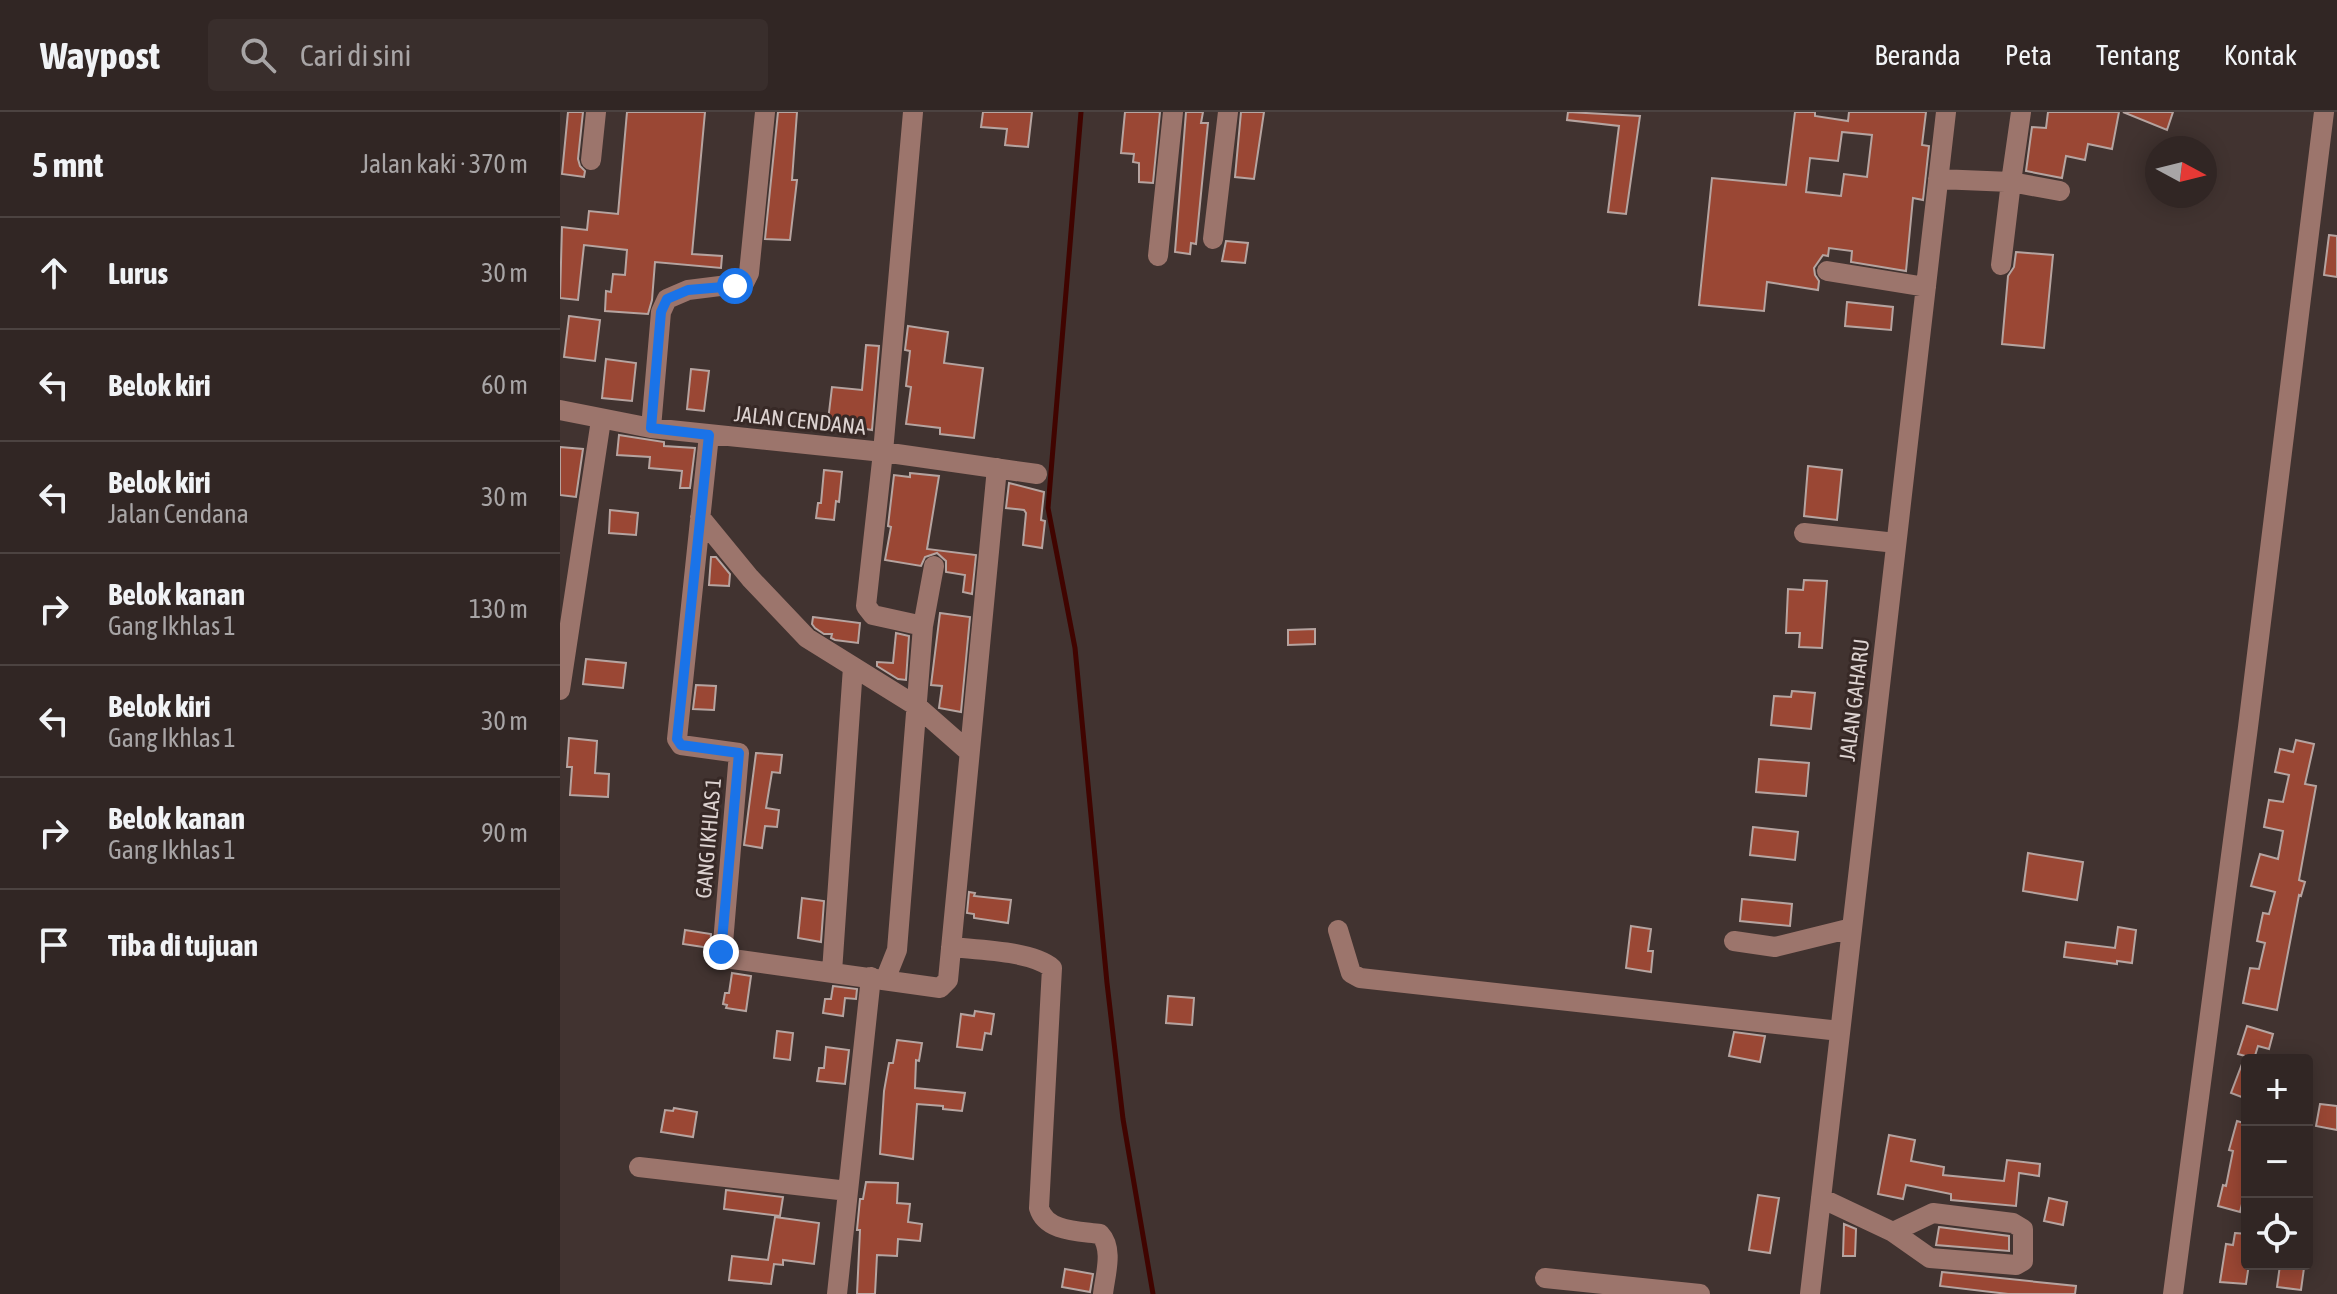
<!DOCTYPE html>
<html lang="id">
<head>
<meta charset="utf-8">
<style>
  body { margin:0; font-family:"Asap Condensed",sans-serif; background:#392e2c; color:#f1f3f6 }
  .controls { position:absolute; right:24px; bottom:24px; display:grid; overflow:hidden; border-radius:8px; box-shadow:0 4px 20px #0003 }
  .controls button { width:72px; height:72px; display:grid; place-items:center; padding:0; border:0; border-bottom:2px solid #4c4341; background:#312624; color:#f1f3f6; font:40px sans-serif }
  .compass { position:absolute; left:1585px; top:24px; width:72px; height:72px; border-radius:50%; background:#312624; box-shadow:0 4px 20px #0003; rotate:97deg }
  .stop { position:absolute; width:24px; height:24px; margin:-18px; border:6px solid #1a73e8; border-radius:50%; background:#fff }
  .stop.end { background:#1a73e8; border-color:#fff; box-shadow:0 2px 8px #0008 }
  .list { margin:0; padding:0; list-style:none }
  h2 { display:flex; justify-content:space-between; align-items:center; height:104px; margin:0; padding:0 32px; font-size:34px }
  h2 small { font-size:26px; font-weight:400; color:#a8a5a6 }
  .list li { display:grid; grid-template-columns:52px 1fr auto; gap:24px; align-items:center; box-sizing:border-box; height:112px; padding:0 32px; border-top:2px solid #4c4341 }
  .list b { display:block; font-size:30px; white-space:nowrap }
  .list p { margin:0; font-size:26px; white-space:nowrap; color:#a8a5a6 }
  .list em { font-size:26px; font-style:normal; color:#a8a5a6 }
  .icon { flex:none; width:44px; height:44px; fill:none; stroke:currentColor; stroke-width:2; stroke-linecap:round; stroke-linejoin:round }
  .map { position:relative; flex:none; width:1777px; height:1182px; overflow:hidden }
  header { display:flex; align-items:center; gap:48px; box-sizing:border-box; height:112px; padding:0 40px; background:#312624; border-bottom:2px solid #4c4341 }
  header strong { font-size:38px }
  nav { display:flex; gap:44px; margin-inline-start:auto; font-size:28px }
  .search { width:560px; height:72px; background:#392e2c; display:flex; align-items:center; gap:20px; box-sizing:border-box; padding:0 28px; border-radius:8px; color:#a8a5a6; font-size:30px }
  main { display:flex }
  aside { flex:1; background:#312624 }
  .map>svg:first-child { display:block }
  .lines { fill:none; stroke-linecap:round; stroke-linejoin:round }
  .stream { stroke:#400400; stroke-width:5 }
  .building { fill:#9a4734; stroke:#b6a4a0; stroke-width:2; fill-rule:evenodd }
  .minor { stroke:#9c756c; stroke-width:20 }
  .route { stroke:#1a73e8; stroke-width:10 }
  .labels { text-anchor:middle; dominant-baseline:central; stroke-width:6; stroke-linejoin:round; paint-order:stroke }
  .street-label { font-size:22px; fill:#dcd2d0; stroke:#372926 }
</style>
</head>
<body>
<header>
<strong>Waypost</strong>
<div class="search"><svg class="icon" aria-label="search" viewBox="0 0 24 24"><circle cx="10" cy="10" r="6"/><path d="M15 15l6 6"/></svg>Cari di sini</div>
<nav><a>Beranda</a><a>Peta</a><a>Tentang</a><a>Kontak</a></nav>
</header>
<main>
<aside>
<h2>5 mnt<small>Jalan kaki · 370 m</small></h2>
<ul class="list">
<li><svg class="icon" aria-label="ahead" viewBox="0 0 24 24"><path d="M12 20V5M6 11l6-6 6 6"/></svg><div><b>Lurus</b></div><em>30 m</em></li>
<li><svg class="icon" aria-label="left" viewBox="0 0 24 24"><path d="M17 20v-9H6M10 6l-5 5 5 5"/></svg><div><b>Belok kiri</b></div><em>60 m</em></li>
<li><svg class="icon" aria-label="left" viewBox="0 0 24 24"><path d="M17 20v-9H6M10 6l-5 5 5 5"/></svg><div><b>Belok kiri</b><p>Jalan Cendana</p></div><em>30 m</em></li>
<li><svg class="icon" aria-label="right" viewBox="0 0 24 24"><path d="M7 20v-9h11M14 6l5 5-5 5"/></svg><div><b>Belok kanan</b><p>Gang Ikhlas 1</p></div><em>130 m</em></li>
<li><svg class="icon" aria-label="left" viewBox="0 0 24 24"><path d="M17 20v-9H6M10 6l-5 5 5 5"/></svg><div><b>Belok kiri</b><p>Gang Ikhlas 1</p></div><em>30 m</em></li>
<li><svg class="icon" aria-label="right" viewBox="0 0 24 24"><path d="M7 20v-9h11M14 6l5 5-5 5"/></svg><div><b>Belok kanan</b><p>Gang Ikhlas 1</p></div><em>90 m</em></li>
<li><svg class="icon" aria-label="arrive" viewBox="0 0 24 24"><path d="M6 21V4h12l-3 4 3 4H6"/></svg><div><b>Tiba di tujuan</b></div></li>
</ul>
</aside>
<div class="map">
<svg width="1777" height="1182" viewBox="0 0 1777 1182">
  <rect width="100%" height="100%" fill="#413330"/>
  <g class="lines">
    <path class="stream" d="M521,0L488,396L515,536L547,871L563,1007L593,1182"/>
  </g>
  <path class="building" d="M8,0H23L18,47L20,54L25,59L24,65L2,62Z
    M67,0H145L132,142L162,144L161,156L95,150L92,188L88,202L45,199L46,179L51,180L53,162L65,163L67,138L24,133L18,188L0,186L2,115L27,118L29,99L58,102Z
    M218,0H237L232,68H237L230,128L205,127Z
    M423,0H472L468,35L445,33L447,17L421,15Z
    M565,0H600L593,71L579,70V51L573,50L574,42L561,41Z
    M626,0H643L641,11H648L636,132L631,131L630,142L615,140Z
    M681,0H704L694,67L675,65Z
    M1008,0L1080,4L1066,102L1048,100L1059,14L1007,8Z
    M1235,0H1255V4L1288,9L1289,0H1366L1362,33L1369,34L1363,88L1353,86L1346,159L1291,150L1292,139L1269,136L1268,144L1263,143L1254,156L1255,163L1259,169L1258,178L1207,170L1204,199L1139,193L1152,66L1226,73ZM1282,20L1312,23L1307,65L1284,62L1281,84L1246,80L1250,46L1278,49Z
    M1488,0H1559L1552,37L1528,32L1525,48L1506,44L1502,66L1466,59L1472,15L1486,16Z
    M1563,0H1613L1607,18Z
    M1769,123L1777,124V165L1764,163Z
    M666,129L688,131L685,151L662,149Z
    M1456,140L1493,143L1484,236L1442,232L1448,164L1454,155Z
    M1287,190L1333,195L1331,218L1285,214Z
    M9,204L40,208L35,249L4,245Z
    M348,214L388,220L384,251L423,256L414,326L380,322V316L346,312L351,275L346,274L350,239L345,238Z
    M306,233L319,234L312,318L299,316V313L268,309L272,275L302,278Z
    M46,247L76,251L72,289L42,286Z
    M131,257L149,259L144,299L127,297Z
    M59,323L104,330V334L135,336L130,376H120L122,359L89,356L90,345L57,343Z
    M0,335L23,337L16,385L0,383Z
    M1248,354L1282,358L1277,408L1244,404Z
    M264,358L282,360L279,390L276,389L274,408L256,406L258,391H261Z
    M350,361L379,364L367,437L416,443L412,482L403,480L405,463L386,460V449L377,441L365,445L361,454L325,448L331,415L328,414L334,363L350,365Z
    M449,371L484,380L481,408L485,409L482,436L463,433L466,401L464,398L446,396Z
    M50,398L78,401L76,423L49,421Z
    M151,445H156L170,462L169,474L149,473Z
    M1244,468L1267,469L1262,536L1239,535L1240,521H1226L1228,477L1243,478Z
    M380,501L410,505L401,600L379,596L382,574L371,573Z
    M253,505L300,511L298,531L275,528L271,526L272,522H264L255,516L252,512Z
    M755,517V532L728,533V518Z
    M336,521L349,524L346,568L338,567L317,554V550L333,551Z
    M26,547L66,551L63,576L23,572Z
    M136,573L156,574L154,598L133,597Z
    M1232,579L1255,581L1251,617L1211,613L1214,584L1231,585Z
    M9,626L37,629L35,661L49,662L48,685L10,683L12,655H7Z
    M1736,628L1754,632L1745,672L1756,674L1739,768L1745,770L1741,784L1739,783L1717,898L1683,891L1690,856L1699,857L1705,831L1697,829L1703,801L1709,802L1715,780L1691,774L1700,742L1718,747L1723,719L1704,715L1709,688L1723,690L1729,663L1715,660L1720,637L1733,640Z
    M196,641L222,643L220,661L212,660L206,696L219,698L217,715L205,714L202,736L184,733Z
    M1199,647L1249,651L1246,684L1196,680Z
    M1193,715L1238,720L1235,748L1190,743Z
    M1468,741L1523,750L1517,788L1463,779Z
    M409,780L415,781L414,784L451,788L448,811L414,806V802L407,801Z
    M242,786L264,789L261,830L238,826Z
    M1182,787L1232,792L1230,814L1180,809Z
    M1071,814L1091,817L1088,839H1093L1091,860L1066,856Z
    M1558,815L1576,818L1572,851L1557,849V852L1504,845L1506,830L1555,836Z
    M125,818L151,822L150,836L123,832Z
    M172,861L191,864L186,899L166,896L167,893L163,892L165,881H169Z
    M273,874L297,877L296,887L285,886L283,904L263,901L265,887H271Z
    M608,884L634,886L632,913L606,911Z
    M415,899L434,902L431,922L425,921L422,938L397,935L401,902L414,904Z
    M1687,914L1713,922L1709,937L1698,934L1694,947L1687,944V987L1671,981L1685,944L1678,942Z
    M217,919L233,921L230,948L214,946Z
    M1174,920L1205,924L1200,950L1169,944Z
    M337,928L362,931L359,949L356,948L355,976L405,981L402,999L383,997V994L357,992L353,1047L320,1042L324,979L329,951H333Z
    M266,935L289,938L285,972L257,969L259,956H264Z
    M1760,992L1777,994V1018L1756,1014Z
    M114,996L137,1000L133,1025L101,1020L105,998L113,999Z
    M1677,1009L1687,1012V1072L1680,1100L1658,1094L1663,1073L1666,1074L1673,1039L1669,1038Z
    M1329,1023L1355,1028L1351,1049L1384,1055L1383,1063L1444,1069L1447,1048L1480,1052L1479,1064L1459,1061L1456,1094L1391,1088V1082L1346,1073L1343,1087L1318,1082Z
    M306,1070L338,1071L337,1091L350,1092L348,1110L362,1112L360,1129L338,1127L337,1144L317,1143L315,1182H297L300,1118H297L300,1087H303Z
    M166,1078L223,1085L220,1104L164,1097Z
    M1198,1083L1219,1086L1210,1141L1189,1138Z
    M1489,1086L1507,1090L1503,1113L1484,1109Z
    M215,1105L259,1111L254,1152L223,1148V1153L214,1152L211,1172L169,1168L172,1144L208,1148Z
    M1284,1112L1296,1117L1295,1144H1283Z
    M1379,1115L1449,1124V1139L1376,1133Z
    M1675,1121L1687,1122V1152H1689L1686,1172L1660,1170L1666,1132L1673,1133Z
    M1720,1153L1744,1156L1741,1178L1717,1175Z
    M505,1157L533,1162L530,1180L502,1175Z
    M1382,1160L1516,1174L1515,1182H1448L1380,1174Z"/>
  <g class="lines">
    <path class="minor" d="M31,48L36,0
      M1378,67L1451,70L1461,0
      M653,127L668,0
      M598,144L613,0
      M1441,153L1451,70L1500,79
      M1267,159L1366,175
      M0,298L91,316L323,340L477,362
      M91,316L101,200L107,187L128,178L184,171L189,161L205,0
      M149,323L117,627L121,633L179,641L162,843L165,846L380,876L388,868L437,356
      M140,405L190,466L247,526L358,595L408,639
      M1244,421L1336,431
      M363,514L374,454
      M0,578L41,308
      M778,818L791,861L800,866L1280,919
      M1174,829L1215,835L1292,816
      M391,835C418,838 472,839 492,856L479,1096C486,1120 519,1119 540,1122C554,1137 545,1163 543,1182
      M272,860L293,555
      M325,868L337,838L363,514L313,503L306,494L323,340L353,0
      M79,1055L288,1079
      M1261,1086L1333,1120L1370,1146L1456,1153L1463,1149V1117L1453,1111L1373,1101L1333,1120
      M985,1166L1140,1182
      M277,1182L311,865
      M1250,1182L1386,0
      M1613,1182L1688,615L1764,0"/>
  </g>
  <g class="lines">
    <path class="route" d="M161,840L179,641L121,633L117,627L149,323L91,316L101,200L107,187L128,178L175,174"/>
  </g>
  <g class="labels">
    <g class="street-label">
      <text transform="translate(240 308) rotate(6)">JALAN CENDANA</text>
      <text transform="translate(1294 588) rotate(-83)">JALAN GAHARU</text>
      <text transform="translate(148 726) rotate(-85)">GANG IKHLAS 1</text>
    </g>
  </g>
</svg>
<div class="controls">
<button>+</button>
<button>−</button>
<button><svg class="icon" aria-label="locate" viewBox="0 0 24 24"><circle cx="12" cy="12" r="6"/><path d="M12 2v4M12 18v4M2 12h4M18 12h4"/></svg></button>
</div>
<svg class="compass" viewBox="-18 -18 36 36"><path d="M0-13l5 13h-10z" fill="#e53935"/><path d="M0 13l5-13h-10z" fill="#a8a5a6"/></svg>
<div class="stop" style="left:175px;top:174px"></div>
<div class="stop end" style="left:161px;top:840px"></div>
</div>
</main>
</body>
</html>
